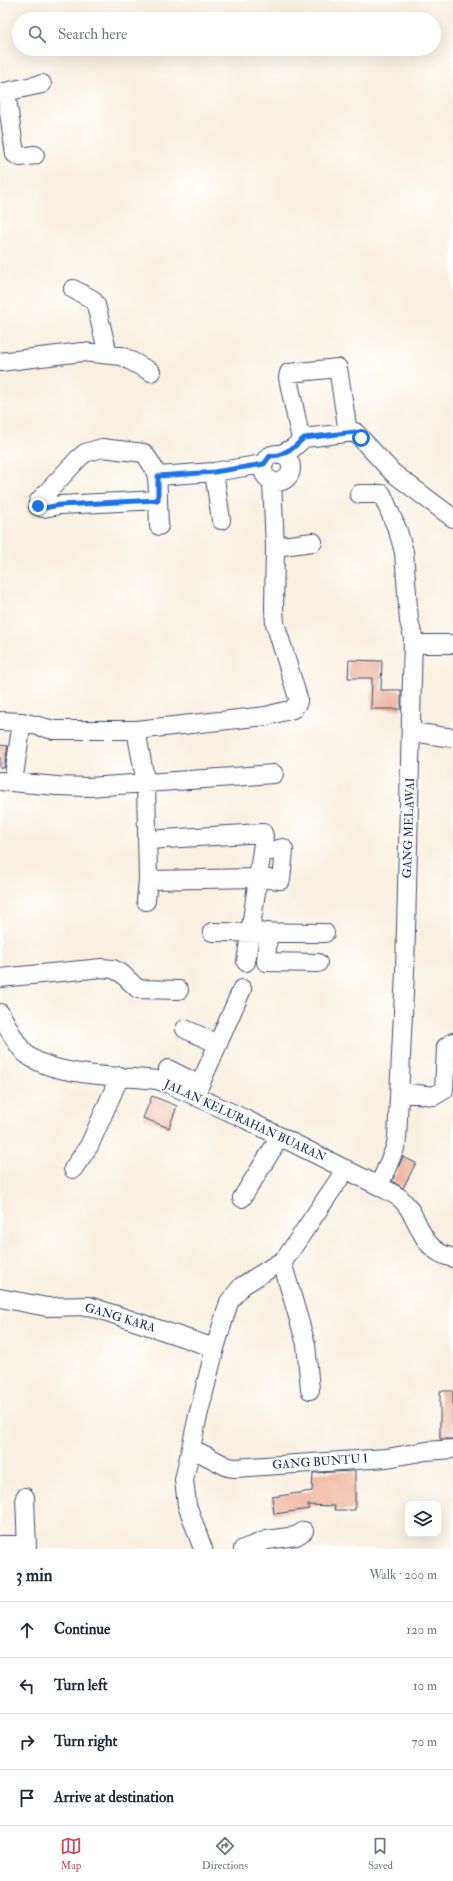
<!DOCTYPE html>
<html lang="en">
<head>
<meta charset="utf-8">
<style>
  body { margin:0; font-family:"IM FELL Double Pica",serif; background:#f2f2f3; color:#1f2937 }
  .controls { position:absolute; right:12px; bottom:12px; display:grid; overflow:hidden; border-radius:8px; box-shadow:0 4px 16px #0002 }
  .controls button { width:36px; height:36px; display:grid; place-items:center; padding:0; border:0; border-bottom:1px solid #e0e1e3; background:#fff; color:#1f2937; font:20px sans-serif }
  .stop { position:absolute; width:12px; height:12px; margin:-9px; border:3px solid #1a73e8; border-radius:50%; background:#fff }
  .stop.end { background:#1a73e8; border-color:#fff; box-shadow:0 1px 4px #0008 }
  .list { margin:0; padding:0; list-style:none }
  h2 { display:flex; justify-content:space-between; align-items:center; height:52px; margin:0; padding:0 16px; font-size:17px }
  h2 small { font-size:13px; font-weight:400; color:#747a83 }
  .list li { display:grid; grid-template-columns:26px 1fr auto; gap:12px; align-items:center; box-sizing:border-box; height:56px; padding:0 16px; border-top:1px solid #e0e1e3 }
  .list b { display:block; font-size:15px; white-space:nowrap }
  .list em { font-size:13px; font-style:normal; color:#747a83 }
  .icon { flex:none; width:22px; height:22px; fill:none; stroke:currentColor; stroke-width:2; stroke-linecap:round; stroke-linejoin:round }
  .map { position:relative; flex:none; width:453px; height:1549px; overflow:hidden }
  .search { position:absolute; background:#fff; box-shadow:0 4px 16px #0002; left:12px; right:12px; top:12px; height:44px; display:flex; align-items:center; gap:10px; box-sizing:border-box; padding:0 14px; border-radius:22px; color:#747a83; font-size:15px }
  .sheet { height:276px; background:#fff }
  nav { display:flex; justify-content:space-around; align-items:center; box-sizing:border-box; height:56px; border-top:1px solid #e0e1e3; background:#fff; font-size:11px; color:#747a83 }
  nav a { display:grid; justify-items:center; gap:2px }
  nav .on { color:#d1495b }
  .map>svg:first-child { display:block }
  .building { fill:#eeb59f }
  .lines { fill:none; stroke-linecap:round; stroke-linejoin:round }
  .minor-casing { stroke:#3c4c72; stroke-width:20 }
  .minor { stroke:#fff; stroke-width:18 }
  .route { stroke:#1a73e8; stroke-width:5 }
  .labels { text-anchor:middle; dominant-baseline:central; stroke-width:3.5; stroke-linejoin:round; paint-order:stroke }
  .street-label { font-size:12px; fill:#1b2f5e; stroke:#fff }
</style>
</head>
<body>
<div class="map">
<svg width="453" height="1549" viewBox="0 0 453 1549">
  <rect width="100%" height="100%" fill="#fff"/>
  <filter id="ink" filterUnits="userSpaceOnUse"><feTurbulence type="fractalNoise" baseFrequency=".025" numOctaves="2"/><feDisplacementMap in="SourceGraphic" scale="8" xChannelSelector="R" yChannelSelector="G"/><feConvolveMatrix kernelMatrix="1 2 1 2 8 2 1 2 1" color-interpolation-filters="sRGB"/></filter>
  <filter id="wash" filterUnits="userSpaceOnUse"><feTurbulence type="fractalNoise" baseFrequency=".012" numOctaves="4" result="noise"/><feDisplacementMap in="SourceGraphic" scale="16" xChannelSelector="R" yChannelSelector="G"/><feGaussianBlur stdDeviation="0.9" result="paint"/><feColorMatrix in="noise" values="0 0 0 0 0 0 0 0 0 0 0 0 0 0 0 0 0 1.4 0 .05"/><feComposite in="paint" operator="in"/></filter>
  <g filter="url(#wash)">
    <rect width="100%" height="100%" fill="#f8f0e0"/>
    <g id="blocks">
      <path class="building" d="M349,660L382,661L381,690H401V709H371L372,678H348Z
        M0,745L8,746L4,768H0Z
        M152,1096L177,1106L169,1128L143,1118Z
        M403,1157L416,1163L403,1188L392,1181Z
        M440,1391H453V1439H440Z
        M355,1471V1510H334L335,1506L308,1505L309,1509L274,1514L272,1497L312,1491L313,1473Z"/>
    </g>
  </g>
  <g filter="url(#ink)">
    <use href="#blocks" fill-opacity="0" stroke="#3c4c72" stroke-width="1"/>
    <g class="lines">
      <g class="minor-casing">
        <path id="minor" d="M6,92L15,154L20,157L35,155
          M0,93L42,84
          M73,289L92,299L96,305L108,354
          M0,362L82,352L122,356L151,372
          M301,440L288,378L289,373L338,368L348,432
          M102,448L144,453C158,472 158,476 158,500L60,505L43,508L38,506V502L78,459L85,453Z
          M263 468a14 14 0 1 1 28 0a14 14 0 1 1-28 0Z
          M279,455L293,448L304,438L355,432L393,473L453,518
          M214,472L221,520
          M158,476L214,472L264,464
          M359,494H382L398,531L404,552L409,621L413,637L405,971L397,1139L395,1148L379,1186
          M158,500L159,526
          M275,547L313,542
          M414,644H453
          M0,721L22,722L54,730H136L266,716L293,709L298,702V698L275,623L274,609L275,547L272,481
          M136,730L146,784L148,880L146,901
          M412,732L453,738
          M0,781L57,786L89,787L274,774
          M13,782L22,722
          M147,840L263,833L264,836L246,962
          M148,880L258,878L281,880L284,850L283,848L262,853
          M212,932L325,933
          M268,932L266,962L318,963
          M0,978L102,968L113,969L121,973L138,989L179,990
          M0,1013C8,1026 15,1044 26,1054C53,1077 122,1076 157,1080L169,1084L245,1119L379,1186C386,1190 395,1194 401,1199C423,1220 417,1249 453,1258
          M185,1029L218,1044
          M168,1069L200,1085
          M400,1092L434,1096L444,1090L446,1047L453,1042
          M195,1096L242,989
          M73,1169L89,1146L120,1076
          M242,1198L280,1137
          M282,1262L306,1344L310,1390
          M0,1298L47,1307L89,1306L215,1348
          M191,1448L228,1467L235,1468L387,1458L426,1451L453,1449
          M25,1497L27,1549
          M0,1545H27
          M203,1549L187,1505L184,1480L197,1420L215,1348L229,1302L242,1286L285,1259L346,1169
          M243,1549L267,1540L296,1536L304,1531"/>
      </g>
      <use href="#minor" class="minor"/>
    </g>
  </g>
  <g class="lines" filter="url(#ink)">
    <path class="route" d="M38,506L44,508L60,505L158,500V476L214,472L264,464L270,456L279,455L293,448L304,438L355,432L361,438"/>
  </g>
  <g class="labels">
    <g class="street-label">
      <text transform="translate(409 828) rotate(-88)">GANG MELAWAI</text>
      <text transform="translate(245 1121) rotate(25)">JALAN KELURAHAN BUARAN</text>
      <text transform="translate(120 1318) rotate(17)">GANG KARA</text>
      <text transform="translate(320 1462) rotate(-4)">GANG BUNTU I</text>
    </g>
  </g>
</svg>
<div class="controls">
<button><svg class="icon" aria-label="layers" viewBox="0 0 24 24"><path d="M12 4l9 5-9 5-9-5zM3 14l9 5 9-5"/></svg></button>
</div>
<div class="stop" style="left:361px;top:438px"></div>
<div class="stop end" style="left:38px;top:506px"></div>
<div class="search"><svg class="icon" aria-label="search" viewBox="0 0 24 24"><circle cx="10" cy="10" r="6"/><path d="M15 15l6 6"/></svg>Search here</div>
</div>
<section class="sheet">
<h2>3 min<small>Walk · 200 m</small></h2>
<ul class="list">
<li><svg class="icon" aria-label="ahead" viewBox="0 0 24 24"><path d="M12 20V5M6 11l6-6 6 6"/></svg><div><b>Continue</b></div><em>120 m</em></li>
<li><svg class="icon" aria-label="left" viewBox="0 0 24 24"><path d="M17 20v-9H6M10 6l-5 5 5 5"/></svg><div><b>Turn left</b></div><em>10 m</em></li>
<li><svg class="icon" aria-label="right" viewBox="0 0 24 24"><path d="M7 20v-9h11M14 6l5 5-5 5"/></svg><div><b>Turn right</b></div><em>70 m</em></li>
<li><svg class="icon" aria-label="arrive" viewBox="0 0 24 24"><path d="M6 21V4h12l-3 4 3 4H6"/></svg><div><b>Arrive at destination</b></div></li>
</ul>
</section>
<nav>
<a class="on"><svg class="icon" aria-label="map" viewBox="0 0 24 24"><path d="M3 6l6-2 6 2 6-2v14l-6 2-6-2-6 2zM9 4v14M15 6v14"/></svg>Map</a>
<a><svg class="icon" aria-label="directions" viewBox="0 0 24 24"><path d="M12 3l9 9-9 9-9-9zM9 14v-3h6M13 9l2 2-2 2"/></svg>Directions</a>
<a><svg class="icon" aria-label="saved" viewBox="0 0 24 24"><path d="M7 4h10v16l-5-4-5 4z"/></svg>Saved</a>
</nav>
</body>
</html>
